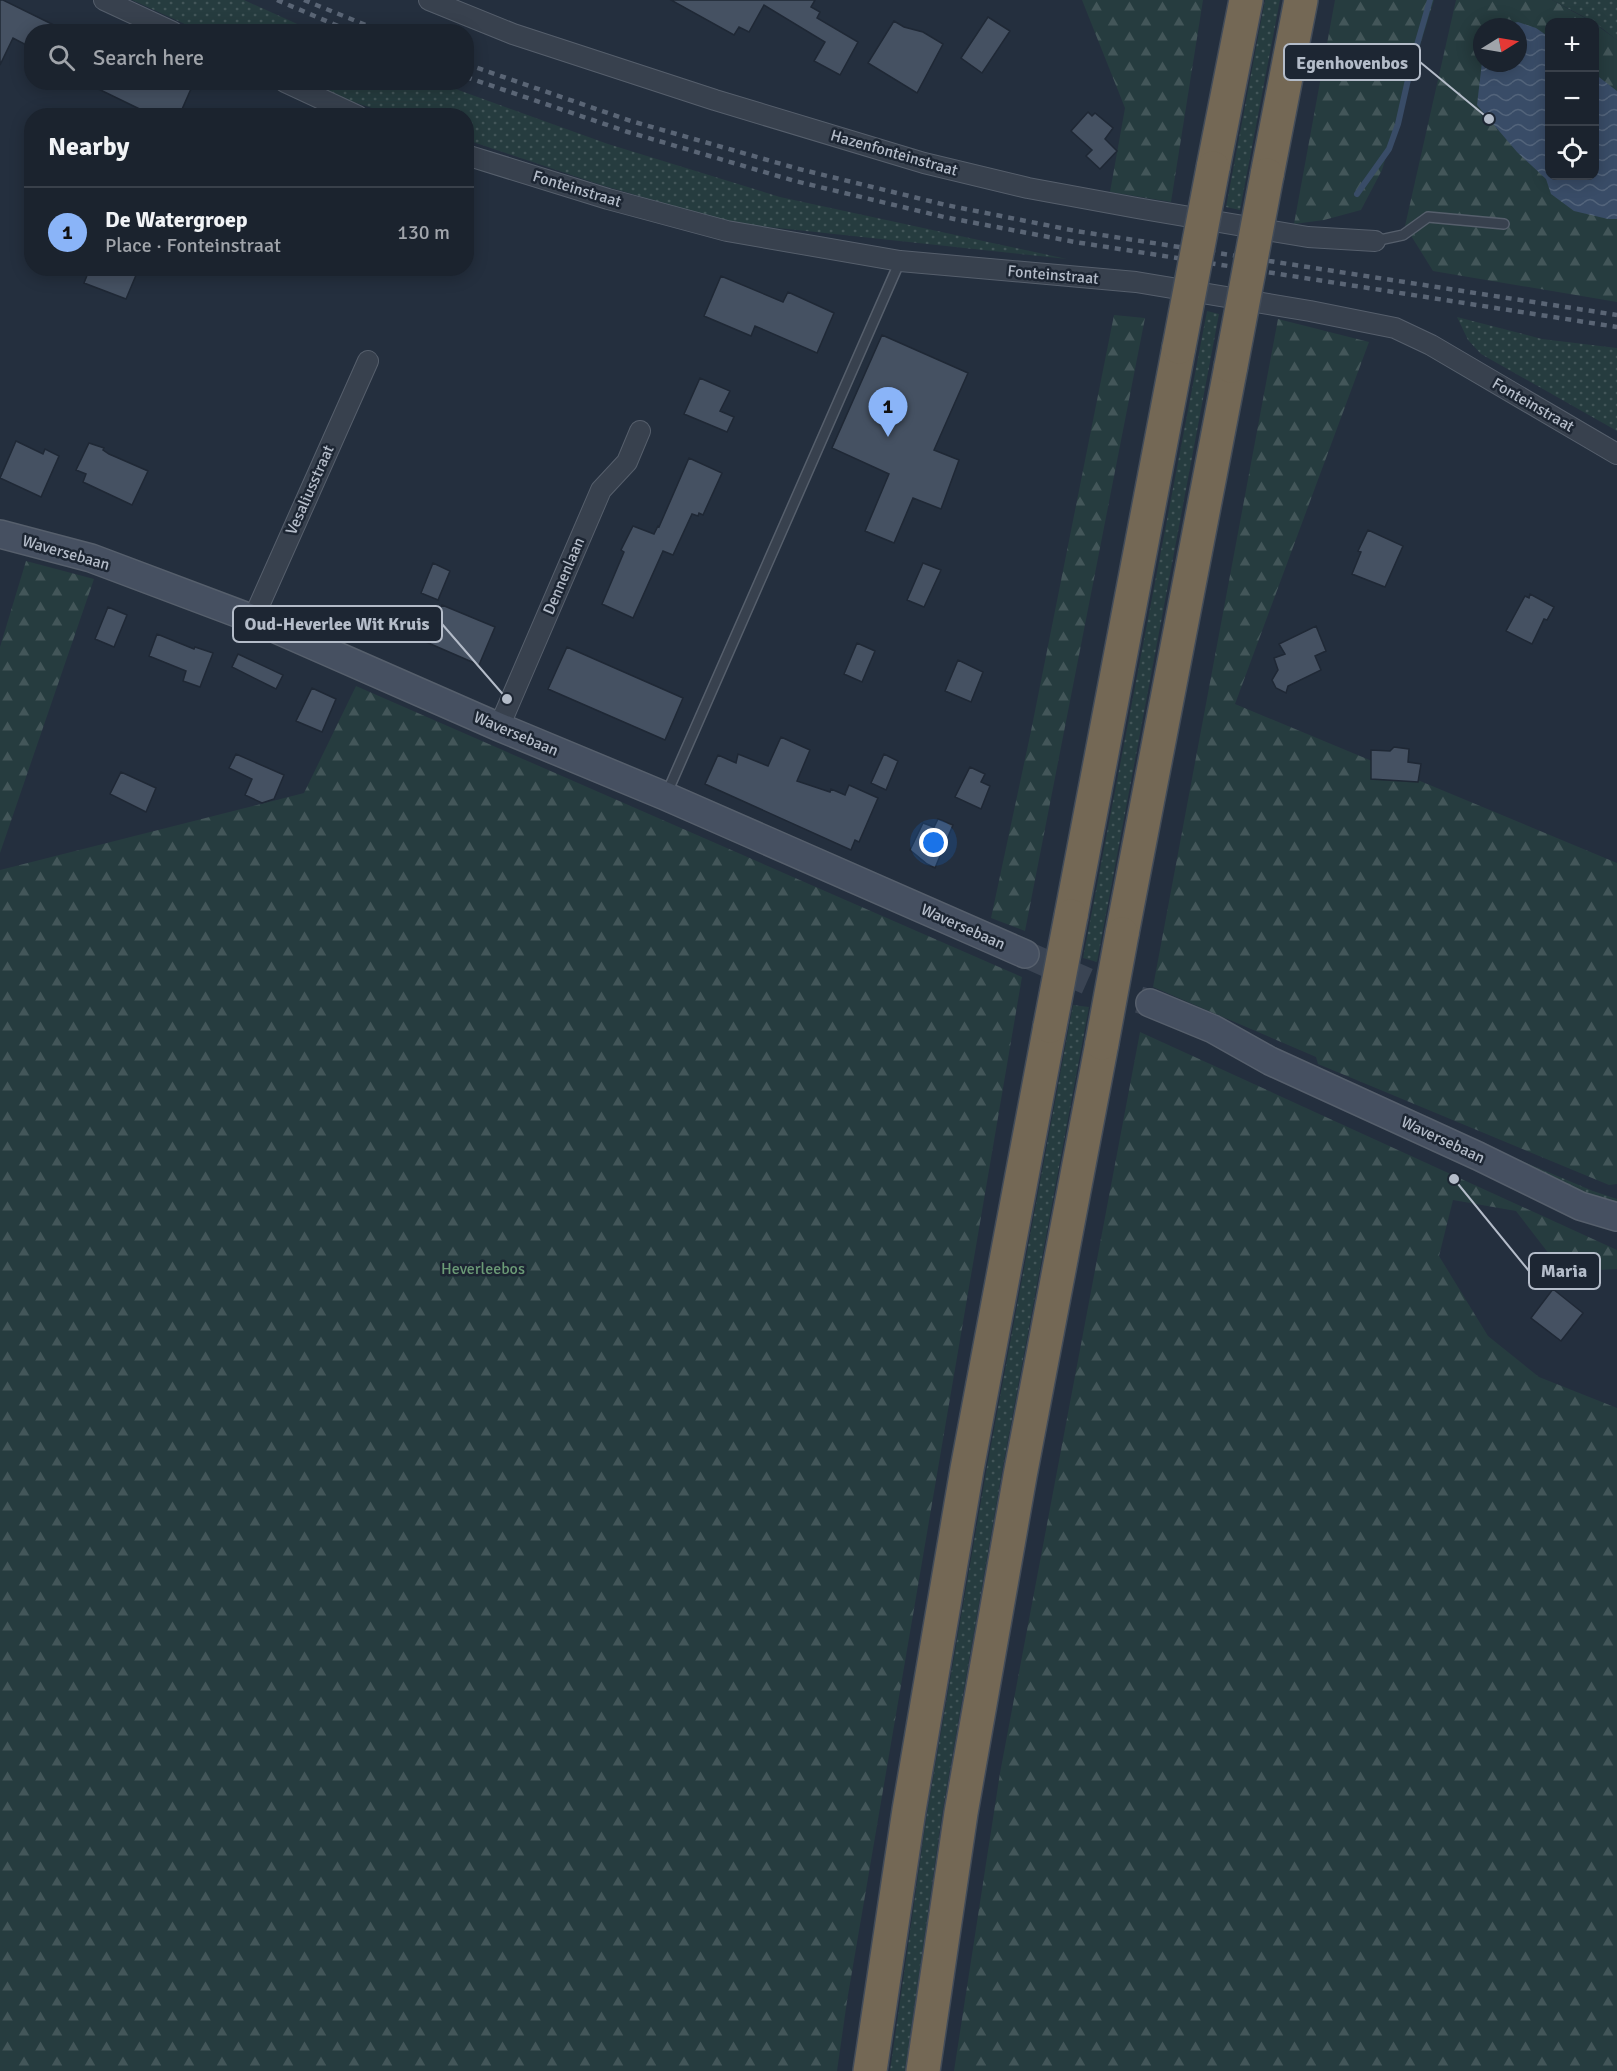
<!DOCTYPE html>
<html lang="en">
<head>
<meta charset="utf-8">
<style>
  body { margin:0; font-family:Signika,sans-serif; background:#282f3a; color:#f1f3f6 }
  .controls { position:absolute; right:18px; top:18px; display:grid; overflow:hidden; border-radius:12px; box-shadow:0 3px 15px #0003 }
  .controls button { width:54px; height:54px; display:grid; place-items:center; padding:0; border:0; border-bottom:2px solid #39404a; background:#1b232e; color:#f1f3f6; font:30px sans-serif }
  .compass { position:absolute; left:1473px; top:18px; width:54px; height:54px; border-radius:50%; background:#1b232e; box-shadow:0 3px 15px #0003; rotate:79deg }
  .you { position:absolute; left:934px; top:843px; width:21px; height:21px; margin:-15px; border:4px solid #fff; border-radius:50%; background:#1a73e8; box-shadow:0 0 0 9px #1a73e833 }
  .badge { display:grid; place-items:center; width:39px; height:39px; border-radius:50%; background:#8ab4f8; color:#111; font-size:20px; font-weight:700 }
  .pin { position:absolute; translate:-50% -50px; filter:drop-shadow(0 2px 3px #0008) }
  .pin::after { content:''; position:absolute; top:32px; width:21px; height:18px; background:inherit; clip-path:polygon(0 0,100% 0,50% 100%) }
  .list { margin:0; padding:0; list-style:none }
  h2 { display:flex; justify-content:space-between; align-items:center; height:78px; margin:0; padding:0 24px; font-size:26px }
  h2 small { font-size:20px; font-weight:400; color:#a0a4aa }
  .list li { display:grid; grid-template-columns:39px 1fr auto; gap:18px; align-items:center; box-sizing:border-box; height:90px; padding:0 24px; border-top:2px solid #39404a }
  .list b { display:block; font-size:22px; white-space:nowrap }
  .list p { margin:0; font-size:20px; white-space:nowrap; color:#a0a4aa }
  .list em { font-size:20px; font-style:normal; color:#a0a4aa }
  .icon { flex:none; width:33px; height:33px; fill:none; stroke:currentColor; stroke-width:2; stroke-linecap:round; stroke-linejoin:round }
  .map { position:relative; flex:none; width:1617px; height:2071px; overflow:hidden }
  .search { position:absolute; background:#1b232e; box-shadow:0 3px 15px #0003; left:24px; top:24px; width:450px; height:66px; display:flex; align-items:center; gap:15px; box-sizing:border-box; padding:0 21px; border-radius:24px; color:#a0a4aa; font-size:22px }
  .panel { position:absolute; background:#1b232e; box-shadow:0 3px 15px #0003; left:24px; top:108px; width:450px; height:168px; border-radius:24px }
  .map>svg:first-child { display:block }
  .grass { fill:url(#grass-dots) }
  .forest { fill:url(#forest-firs); fill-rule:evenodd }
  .water { fill:url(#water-waves) }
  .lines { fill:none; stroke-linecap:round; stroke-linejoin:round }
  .stream { stroke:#394c67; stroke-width:6 }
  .building { fill:#455162; stroke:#1f2835; stroke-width:1.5 }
  .secondary-tunnel { stroke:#3a4453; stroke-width:27; stroke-dasharray:27 14; stroke-linecap:butt }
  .lane-casing { stroke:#565f6c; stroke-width:12 }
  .street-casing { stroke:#565f6c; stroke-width:22 }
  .secondary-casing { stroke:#565f6c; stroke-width:30 }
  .highway-casing { stroke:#434c59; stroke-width:36 }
  .lane { stroke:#38414e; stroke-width:9 }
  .street { stroke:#38414e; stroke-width:20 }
  .secondary { stroke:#465061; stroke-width:27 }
  .highway { stroke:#746855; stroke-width:33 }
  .rail { stroke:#5a6575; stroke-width:4.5; stroke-dasharray:6 6; stroke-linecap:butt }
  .highway-bridge-casing { stroke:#434c59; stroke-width:36; stroke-linecap:butt }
  .highway-bridge { stroke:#746855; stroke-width:33 }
  .labels { text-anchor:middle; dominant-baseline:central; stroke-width:5; stroke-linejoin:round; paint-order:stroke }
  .street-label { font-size:16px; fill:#b4bcc9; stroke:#1d2633 }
  .park-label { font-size:16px; fill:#6b9a76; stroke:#1d2633 }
  .leader { fill:none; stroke:#b4bcc9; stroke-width:2 }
  .callout-dot { fill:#b4bcc9; stroke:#1d2633; stroke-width:2 }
  .callout { fill:#1d2633; stroke:#b4bcc9; stroke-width:2 }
  .callout-label { font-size:18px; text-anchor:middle; font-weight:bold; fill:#b4bcc9 }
</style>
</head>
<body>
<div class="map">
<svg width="1617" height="2071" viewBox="0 0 1617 2071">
  <defs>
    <pattern id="grass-dots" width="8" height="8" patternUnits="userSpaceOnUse" patternTransform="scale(1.5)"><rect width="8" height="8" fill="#263c3f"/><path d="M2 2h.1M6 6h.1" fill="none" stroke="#435659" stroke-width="1.8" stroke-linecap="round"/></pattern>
    <pattern id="forest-firs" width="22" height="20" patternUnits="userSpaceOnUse" patternTransform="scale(1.5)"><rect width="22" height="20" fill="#263c3f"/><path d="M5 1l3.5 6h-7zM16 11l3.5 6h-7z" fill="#435659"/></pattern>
    <pattern id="water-waves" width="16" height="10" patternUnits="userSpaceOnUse" patternTransform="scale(1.5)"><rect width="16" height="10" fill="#394c67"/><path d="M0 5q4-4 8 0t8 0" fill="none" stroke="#53647b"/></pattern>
  </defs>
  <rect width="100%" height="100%" fill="#242f3e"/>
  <path class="grass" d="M132,0H244L313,31H200Z
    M1265,0H1280L1240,210L1226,207Z
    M1552,0H1617V40L1594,22Z
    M311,83H439L608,144L780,197L1067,259L732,223L601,185L467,140L466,116L394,115L353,102Z
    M1207,311L1219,314L1097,962L1083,958Z
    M1457,317L1542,339L1617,348V431L1481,354L1468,340Z
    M1073,1005L1089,1007L1002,1472L942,1815L905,2071H890L927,1813L986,1472Z
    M1484,1145L1593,1191L1617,1199V1211Z"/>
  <path class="forest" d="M1082,0H1203L1171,202L1110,192L1125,108Z
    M1335,0H1434L1382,170L1361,210L1324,220L1294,224Z
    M1456,0H1552L1592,22H1550V176H1594L1595,24L1617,40V302L1433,271L1405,226ZM1482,27H1518V63H1482Z
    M1114,315L1145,318L1025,931L991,918L1031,731Z
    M1278,319L1369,342L1235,704L1617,863V1184L1609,1185L1318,1064L1316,1057L1153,987Z
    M26,561L94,579L0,853V647Z
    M356,686L1022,977L847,2001L837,2071H0V870L304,793Z
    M1140,1032L1617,1250V1269L1563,1272L1516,1211L1453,1200L1439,1256L1488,1336L1539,1377L1617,1408V2071H954L1000,1773Z"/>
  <path class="water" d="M1518,22L1536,28L1549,37L1550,176H1594L1595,74L1617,91V219H1608L1574,211L1551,194L1546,179L1517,152L1477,105L1482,62L1518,63V27H1500L1502,25Z"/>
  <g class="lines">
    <path class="stream" d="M1357,194L1389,149L1398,124L1412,62L1430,0"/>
  </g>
  <path class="building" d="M0,0H3L68,32H32V48L13,38L0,65Z
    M671,0H815L811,7L820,12L817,18L858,42L840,75L814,61L825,42L764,5L749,32L739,27L734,35Z
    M988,17L1010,31L982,73L961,58Z
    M894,21L904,27L923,32L943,44L917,93L868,63Z
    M84,82H194L179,116H154Z
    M1088,112L1092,116L1095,113L1113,128L1105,139L1117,151L1100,169L1086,156L1092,150L1071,131Z
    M90,268H139L126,299L84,283Z
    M721,276L783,302L788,292L834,313L817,353L755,326L751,336L704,316Z
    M882,335L968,373L934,450L959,460L941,509L913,498L894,543L865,531L889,474L832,448Z
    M700,378L730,391L720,411L734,417L727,432L684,414Z
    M16,441L43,454L45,449L59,456L41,497L0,478Z
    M89,443L104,448L103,450L109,454L148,471L132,505L83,482L86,474L76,470Z
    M689,458L722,473L703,515L699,513L698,516L692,514L673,555L663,551L633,618L602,604L624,552L621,550L633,526L654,534L658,526L659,527Z
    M1368,530L1403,546L1385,587L1352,574L1361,552L1358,551Z
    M433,563L450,571L438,600L421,593Z
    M923,563L941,570L924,607L907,600Z
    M1530,594L1554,607L1547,620L1544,619L1532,644L1506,631L1525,596L1529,598Z
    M442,605L495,627L479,665L426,642Z
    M108,607L127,615L114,647L95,639Z
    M1316,626L1326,651L1315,656L1321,670L1288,686L1286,693L1276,688L1272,680L1278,670L1274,658L1285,654L1279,644Z
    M157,634L194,649L195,647L213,653L200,687L183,681L186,671L149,656Z
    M857,643L875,651L862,682L844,674Z
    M567,647L683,698L665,740L548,689Z
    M238,654L283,675L276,689L232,667Z
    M958,660L983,672L971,702L945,691Z
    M312,688L336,699L322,732L296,721Z
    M781,737L810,750L797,781L830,792L831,789L845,795L849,785L878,798L859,842L855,840L851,850L705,784L718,755L736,763L738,754L768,766Z
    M1394,747L1409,749L1408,762L1421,764L1418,782L1371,779V750L1390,751Z
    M236,754L284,775L274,799L262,803L245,795L252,779L229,768Z
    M884,754L898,761L886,790L871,783Z
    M970,767L985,774L981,782L990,786L981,809L955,797Z
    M121,772L156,788L146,812L110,794Z
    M938,819L953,825L935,868L927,864L910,850L923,823L934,827Z
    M1553,1289L1583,1313L1561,1341L1531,1318Z"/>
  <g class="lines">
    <path class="secondary-tunnel" d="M1025,954L1105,989L1150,1003"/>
    <g class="lane-casing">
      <path id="lane" d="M1375,241L1403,235L1428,217L1504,224
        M666,795L900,261"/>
    </g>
    <g class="street-casing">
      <path id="street" d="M104,0L173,32
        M429,0L513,34L715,100L924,163L1028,188L1137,208L1308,237L1375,241
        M285,82L358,116
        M466,155L608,199L727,231L900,261L1136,282L1310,311L1395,328L1431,345L1617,454
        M253,619L368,361
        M499,727L601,490L627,462L640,431"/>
    </g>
    <g class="secondary-casing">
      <path id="secondary" d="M0,534L91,558L253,619L499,727L665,796L1025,954
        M1150,1003L1213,1029L1270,1061L1478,1156L1580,1206L1617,1217"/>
    </g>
    <g class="highway-casing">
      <path id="highway" d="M1213,168L1246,0
        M1267,175L1301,0
        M1071,916L1179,347
        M1122,934L1231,366
        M870,2071L909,1810L967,1469L1050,1026
        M923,2071L961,1813L1020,1476L1102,1043"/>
    </g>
    <use href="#lane" class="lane"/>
    <use href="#street" class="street"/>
    <use href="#secondary" class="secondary"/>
    <use href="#highway" class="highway"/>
    <path class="rail" d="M277,0L352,32
      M304,0L383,32
      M466,64L631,121L799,169L946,205L1076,231L1617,315
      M466,77L628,132L795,181L944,217L1075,242L1617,327"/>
    <g class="highway-bridge-casing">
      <path id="highway-bridge" d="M1179,347L1213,168
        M1231,366L1267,175
        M1050,1026L1071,916
        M1102,1043L1122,934"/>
    </g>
    <use href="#highway-bridge" class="highway-bridge"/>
  </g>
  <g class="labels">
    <g class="street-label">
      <text transform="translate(894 153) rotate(16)">Hazenfonteinstraat</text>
      <text transform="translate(577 189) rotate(17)">Fonteinstraat</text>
      <text transform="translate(1053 275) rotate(5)">Fonteinstraat</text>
      <text transform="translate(1533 405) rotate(30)">Fonteinstraat</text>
      <text transform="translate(310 490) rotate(-66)">Vesaliusstraat</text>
      <text transform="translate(66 553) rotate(16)">Waversebaan</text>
      <text transform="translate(564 576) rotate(-67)">Dennenlaan</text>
      <text transform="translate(516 734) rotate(23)">Waversebaan</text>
      <text transform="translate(963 927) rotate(24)">Waversebaan</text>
      <text transform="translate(1443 1140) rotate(25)">Waversebaan</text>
    </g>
    <g class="park-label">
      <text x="483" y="1269">Heverleebos</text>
    </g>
  </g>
  <path class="leader" d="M1489 119L1420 62M507 699L442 624M1454 1179L1529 1271"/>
  <g class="callout-dot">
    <circle cx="1489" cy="119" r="6"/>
    <circle cx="507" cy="699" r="6"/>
    <circle cx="1454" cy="1179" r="6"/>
  </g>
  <g class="callout">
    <rect x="1284" y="44" width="136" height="36" rx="6"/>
    <rect x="233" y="606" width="209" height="36" rx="6"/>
    <rect x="1529" y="1253" width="71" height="36" rx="6"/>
  </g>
  <g class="callout-label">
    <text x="1352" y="69">Egenhovenbos</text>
    <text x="337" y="630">Oud-Heverlee Wit Kruis</text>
    <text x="1564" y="1277">Maria</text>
  </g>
</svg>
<div class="controls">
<button>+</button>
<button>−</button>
<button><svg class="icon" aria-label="locate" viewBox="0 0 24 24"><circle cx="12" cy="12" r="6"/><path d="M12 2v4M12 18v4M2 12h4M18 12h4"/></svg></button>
</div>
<svg class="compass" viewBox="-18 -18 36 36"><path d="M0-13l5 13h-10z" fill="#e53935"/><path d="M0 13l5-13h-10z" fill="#a0a4aa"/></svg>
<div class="you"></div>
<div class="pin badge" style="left:888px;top:437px">1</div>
<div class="search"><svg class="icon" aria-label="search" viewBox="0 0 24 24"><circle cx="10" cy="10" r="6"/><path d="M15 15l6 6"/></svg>Search here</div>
<section class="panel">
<h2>Nearby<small></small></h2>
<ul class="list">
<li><span class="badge">1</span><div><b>De Watergroep</b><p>Place · Fonteinstraat</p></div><em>130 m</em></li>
</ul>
</section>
</div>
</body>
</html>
